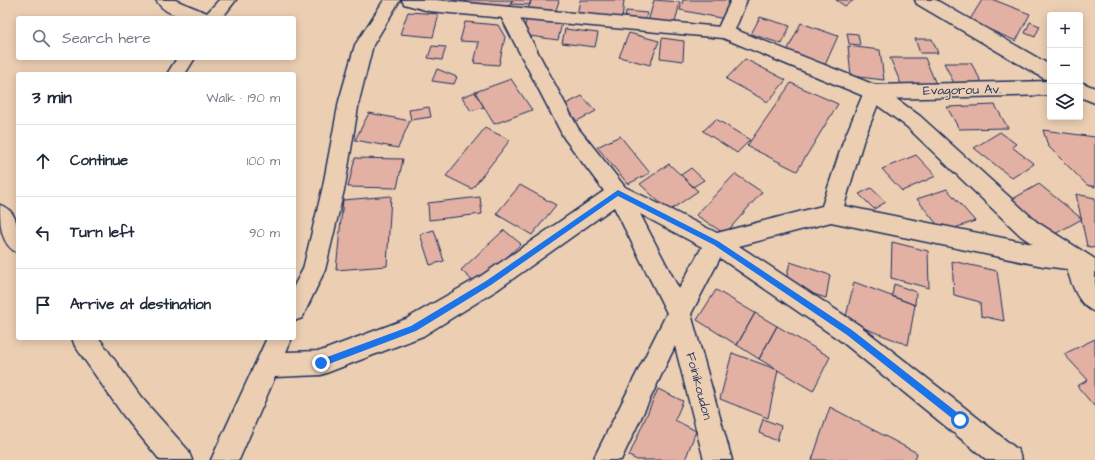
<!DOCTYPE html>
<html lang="en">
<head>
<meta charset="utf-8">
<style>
  body { margin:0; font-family:"Architects Daughter",sans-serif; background:#f6f6f7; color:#1f2937 }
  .controls { position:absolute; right:12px; top:12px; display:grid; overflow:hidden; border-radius:4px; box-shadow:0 2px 10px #0003 }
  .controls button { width:36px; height:36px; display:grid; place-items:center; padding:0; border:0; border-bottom:1px solid #e0e1e3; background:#fff; color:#1f2937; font:20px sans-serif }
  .stop { position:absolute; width:12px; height:12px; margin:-9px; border:3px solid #1a73e8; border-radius:50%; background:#fff }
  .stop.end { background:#1a73e8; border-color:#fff; box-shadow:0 1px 4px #0008 }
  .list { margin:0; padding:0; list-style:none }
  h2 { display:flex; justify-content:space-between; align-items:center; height:52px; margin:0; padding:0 16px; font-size:17px }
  h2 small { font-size:13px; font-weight:400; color:#747a83 }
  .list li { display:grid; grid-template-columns:26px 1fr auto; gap:12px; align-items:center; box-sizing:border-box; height:72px; padding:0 16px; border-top:1px solid #e0e1e3 }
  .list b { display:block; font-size:15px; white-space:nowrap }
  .list em { font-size:13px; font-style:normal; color:#747a83 }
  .icon { flex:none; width:22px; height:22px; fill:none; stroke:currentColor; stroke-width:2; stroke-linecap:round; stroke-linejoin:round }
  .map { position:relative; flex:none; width:1095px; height:460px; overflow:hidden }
  .search { position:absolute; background:#fff; box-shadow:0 2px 10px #0003; left:16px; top:16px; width:280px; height:44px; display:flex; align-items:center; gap:10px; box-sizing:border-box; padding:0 14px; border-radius:4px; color:#747a83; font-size:15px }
  .panel { position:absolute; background:#fff; box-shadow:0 2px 10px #0003; left:16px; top:72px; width:280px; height:268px; border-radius:4px }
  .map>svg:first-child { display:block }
  .building { fill:#e3b0a4; stroke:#1b2f5e }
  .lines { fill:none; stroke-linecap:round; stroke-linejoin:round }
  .minor-casing { stroke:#1b2f5e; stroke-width:3 }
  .tertiary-casing { stroke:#1b2f5e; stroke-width:3 }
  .secondary-casing { stroke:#1b2f5e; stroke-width:3 }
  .minor { fill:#eccfb3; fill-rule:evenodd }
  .tertiary { fill:#eccfb3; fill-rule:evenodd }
  .secondary { fill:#eccfb3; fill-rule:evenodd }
  .route { fill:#1a73e8 }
  .labels { text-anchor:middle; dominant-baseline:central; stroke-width:3; stroke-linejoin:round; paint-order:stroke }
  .street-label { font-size:13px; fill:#1b2f5e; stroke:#eccfb3 }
</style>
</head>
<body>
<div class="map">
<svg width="1095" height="460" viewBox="0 0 1095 460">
  <rect width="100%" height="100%" fill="#eccfb3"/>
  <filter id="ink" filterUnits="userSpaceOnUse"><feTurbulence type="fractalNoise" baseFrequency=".025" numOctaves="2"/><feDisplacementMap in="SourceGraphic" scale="8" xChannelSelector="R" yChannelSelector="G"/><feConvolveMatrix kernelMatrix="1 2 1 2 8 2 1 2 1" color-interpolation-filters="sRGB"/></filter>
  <g filter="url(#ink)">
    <path class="building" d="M435,0H466L464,7Z
      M466,0H512L508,10L464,7Z
      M512,0H531L530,5L511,4Z
      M531,0H558L559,1L555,13L528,9Z
      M580,0H624L622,20L577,15Z
      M654,0L680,2L674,27L648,22Z
      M683,0H729L725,19L680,10Z
      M836,0H854L845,6Z
      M982,0H994L1030,14L1016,41L969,21Z
      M626,11L647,13L645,22L625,20Z
      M408,12L439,14L433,37L400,34Z
      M760,17L790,26L782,44L751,34Z
      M527,18L562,23L558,40L522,35Z
      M465,22L498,25L505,37L499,65L474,63L479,42L460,41Z
      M1030,22L1040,26L1035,37L1025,33Z
      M801,23L838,36L825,65L787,51Z
      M565,29L598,33L595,47L562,43Z
      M629,33L659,41L650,65L619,57Z
      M847,33L858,34L860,45L849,44Z
      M662,38L684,41L683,61L660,58Z
      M915,39H932L938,53H920Z
      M432,46L446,47L442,60L428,58Z
      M848,46L880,50L884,80L851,76Z
      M890,58H925L936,84H901Z
      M745,59L786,80L768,102L726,79Z
      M944,63H971L984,86L956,87Z
      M437,69L457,77L454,84L432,81Z
      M511,79L532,110L494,124L475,92Z
      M791,83L838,104L797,171L747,146Z
      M475,92L484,107L471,111L462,97Z
      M582,96L596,111L577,121L564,105Z
      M995,105L1008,128L959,129L947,107Z
      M429,107L431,117L411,120L409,110Z
      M369,113L410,121L398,148L355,140Z
      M716,119L750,140L737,153L703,131Z
      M485,128L510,140L472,189L446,176Z
      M1043,130L1095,137V187L1087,185L1048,146Z
      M1000,132L1016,144L1012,147L1034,164L1012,178L974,148Z
      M620,136L650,173L628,184L597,147Z
      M916,155L936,176L902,191L882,169Z
      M355,158L403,159L397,188L348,187Z
      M669,164L698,191L669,211L640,184Z
      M691,168L704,180L693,187L681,175Z
      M735,174L762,192L725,234L696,215Z
      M1039,184L1082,219L1051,236L1011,200Z
      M520,185L556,205L532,235L496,214Z
      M871,188L886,202L874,209L859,194Z
      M947,189L975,221L943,232L917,199Z
      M1076,194L1095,198V248L1087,246Z
      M391,196L387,266L336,270L343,200Z
      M480,197L482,214L429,220L428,203Z
      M434,230L444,261L430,265L420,234Z
      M504,230L521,244L477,285L461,270Z
      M892,242L928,251L929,288L891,278Z
      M952,261L997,271L1004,321L981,316L980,302L954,295Z
      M790,262L830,275L826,298L785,285Z
      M854,282L915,305L908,345L845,321Z
      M894,284L916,292L915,305L892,296Z
      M716,290L755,313L737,345L697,320Z
      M755,313L777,326L759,359L737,345Z
      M777,326L830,357L813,391L759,359Z
      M1095,339V407L1077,386L1088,380L1064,354Z
      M732,353L778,370L768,418L720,399Z
      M658,389L683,401L675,420L696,431L685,460H637L629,456Z
      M830,407L917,453L915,460H812Z
      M763,419L781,426L777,441L759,433Z"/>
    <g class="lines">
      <g class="minor-casing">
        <path id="minor" d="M156,0H175L207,13L219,0H236L222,18C200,18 169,22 156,0Z
          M384,0H400L373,45L359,101L345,186L325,270L302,318L294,321V286L303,269L323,186L339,101L355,45Z
          M731,0H747L734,32L731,36L725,38L719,36L716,32Z
          M915,0H936L1050,65V80L1043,78L917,4Z
          M508,7L514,9L517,13L578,128L625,187L717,233L822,206L843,142L866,87L873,85L1050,81V95L880,99L863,142L844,206L1043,246L1075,250L1083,253L1095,282V312C1078,305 1072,285 1067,269L1043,266L831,222L739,246L859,325L969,411L1018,450L1022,460H987L841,341L720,258L691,314L732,460H704L675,346L621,460H593L667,313L614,207L497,290L423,336L321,375L275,377L239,460H211L267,338H292L286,352L321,351L406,319L481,276L604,191L564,138L499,13L502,9ZM640,214L702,247L679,289Z
          M177,58H195L185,74H167Z
          M1080,82L1095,88V103L1080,97Z"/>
      </g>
      <g class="tertiary-casing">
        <path id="tertiary" d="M0,205C21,212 18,234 18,253C0,245 0,223 0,205Z
          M72,338H99L141,397L188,450L192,460H160L123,415L75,346Z"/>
      </g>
      <g class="secondary-casing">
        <path id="secondary" d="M402,0H436L731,28L880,87L920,116L1037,222L1095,259V281L1067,267L1021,236L906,126L866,97L723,38L429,11L404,4Z"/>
      </g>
      <use href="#minor" class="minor"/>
      <use href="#tertiary" class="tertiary"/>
      <use href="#secondary" class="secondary"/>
    </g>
  </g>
  <path class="route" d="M618,190L718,241L852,330L963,417V423H958L847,335L714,245L618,196L491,285L416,331L321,367L319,366V360L411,326L486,281Z"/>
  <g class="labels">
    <g class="street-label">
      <text transform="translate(962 90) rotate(-1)">Evagorou Av.</text>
      <text transform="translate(699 386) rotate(75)">Foinikoudon</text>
    </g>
  </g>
</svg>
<div class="controls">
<button>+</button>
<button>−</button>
<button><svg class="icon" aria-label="layers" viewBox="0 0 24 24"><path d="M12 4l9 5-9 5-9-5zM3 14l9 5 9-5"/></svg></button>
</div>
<div class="stop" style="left:960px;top:420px"></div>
<div class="stop end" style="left:321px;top:363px"></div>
<div class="search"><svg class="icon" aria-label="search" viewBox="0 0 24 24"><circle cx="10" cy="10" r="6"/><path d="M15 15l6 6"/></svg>Search here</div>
<section class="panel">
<h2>3 min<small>Walk · 190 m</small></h2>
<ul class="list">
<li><svg class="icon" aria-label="ahead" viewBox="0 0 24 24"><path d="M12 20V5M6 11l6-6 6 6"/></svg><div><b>Continue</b></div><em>100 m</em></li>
<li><svg class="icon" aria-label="left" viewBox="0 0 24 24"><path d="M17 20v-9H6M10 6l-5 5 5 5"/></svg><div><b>Turn left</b></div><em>90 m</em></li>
<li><svg class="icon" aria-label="arrive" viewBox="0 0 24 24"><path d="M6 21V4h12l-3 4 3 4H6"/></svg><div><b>Arrive at destination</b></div></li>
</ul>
</section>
</div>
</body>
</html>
